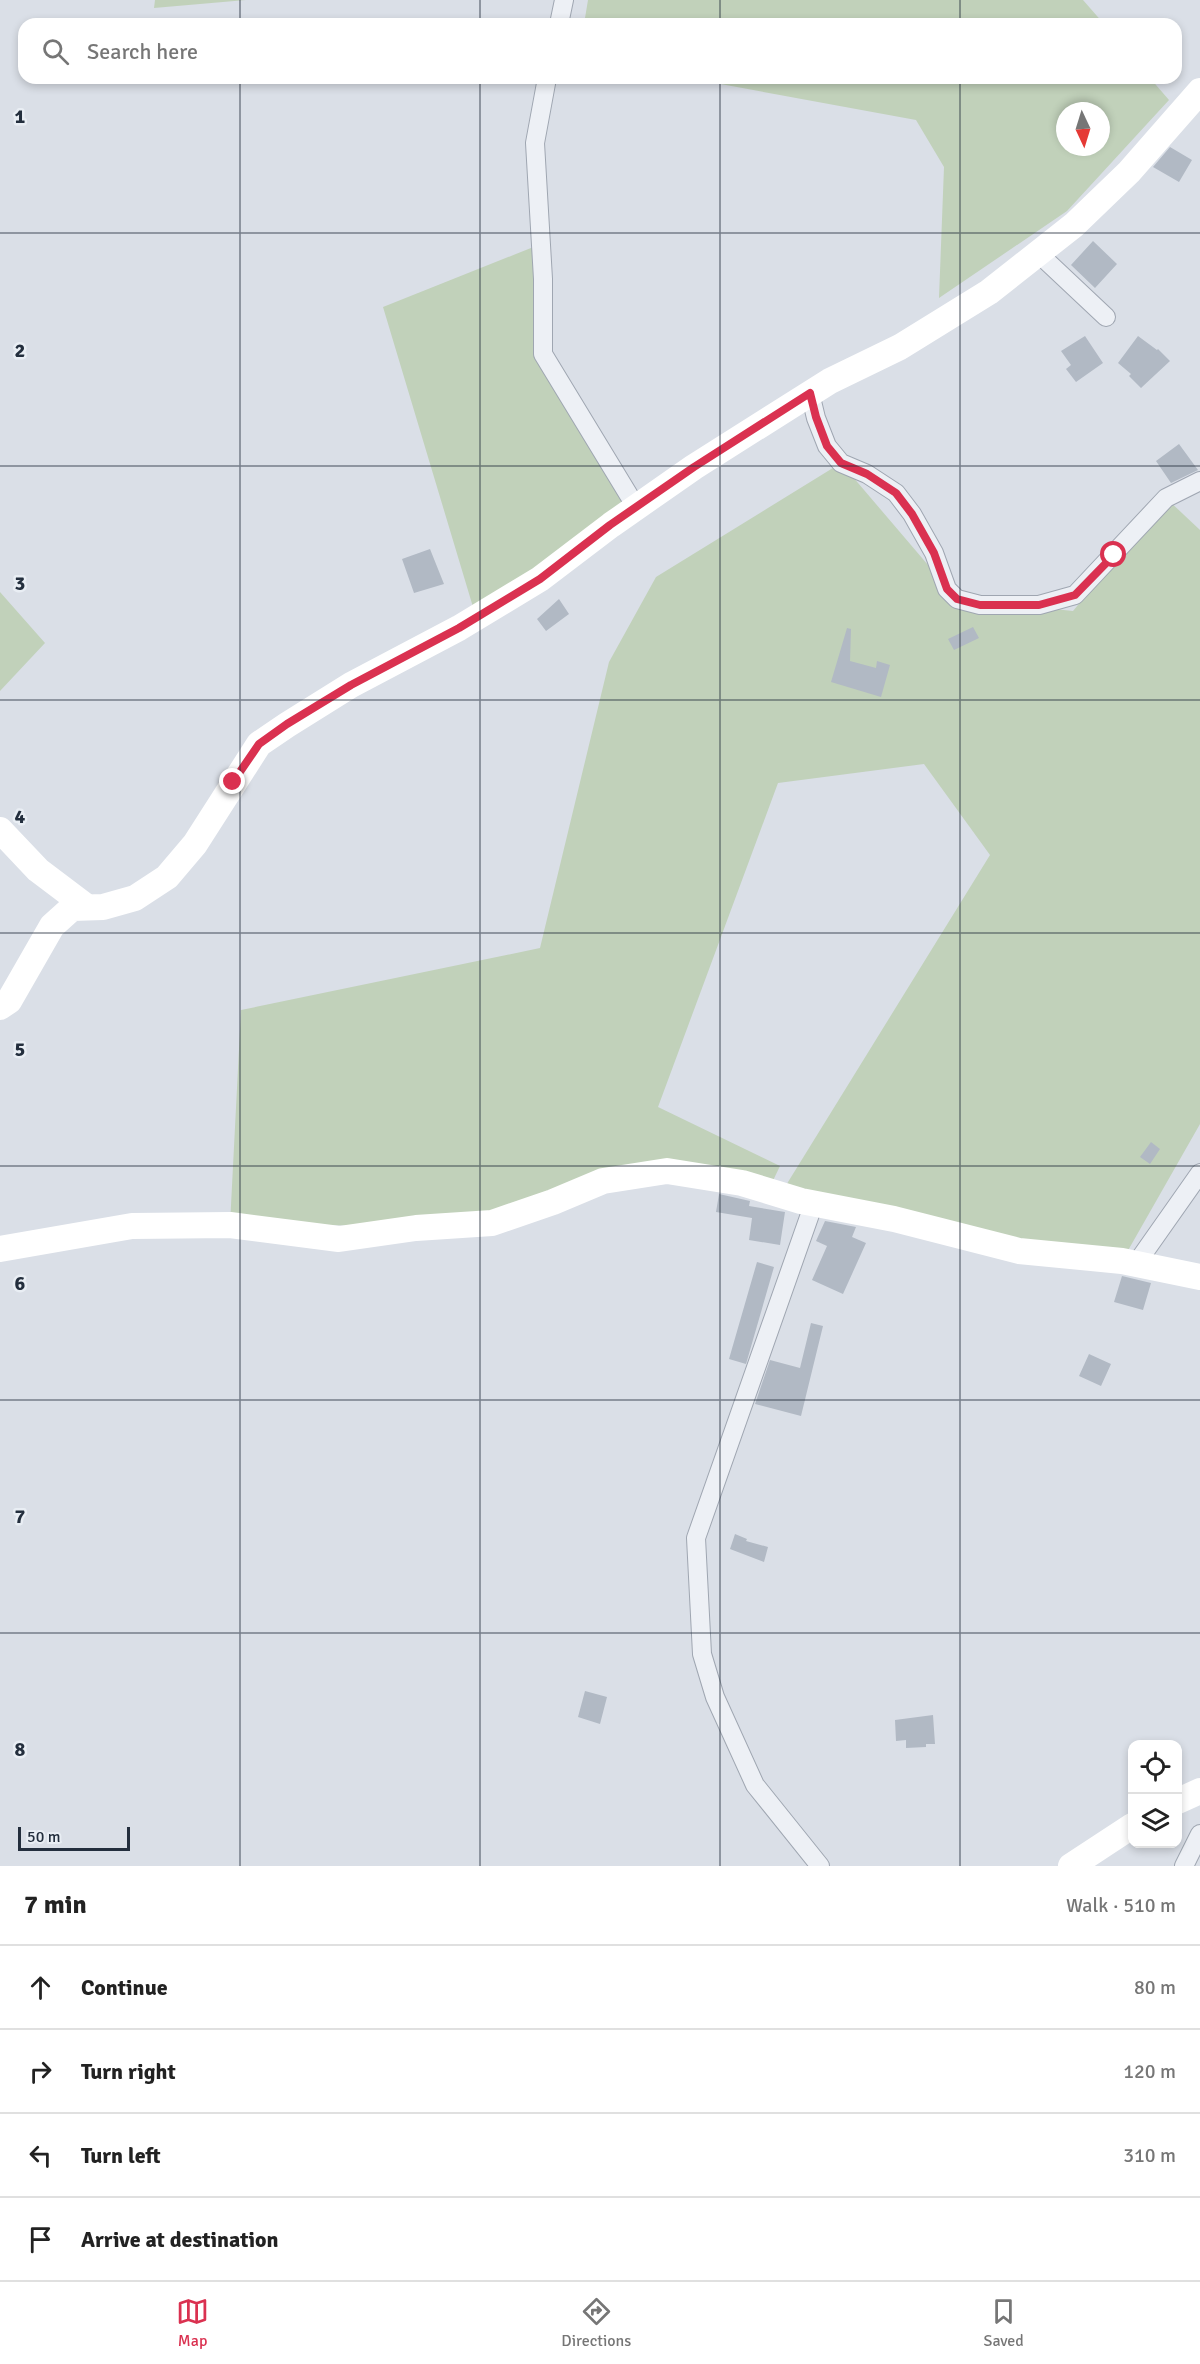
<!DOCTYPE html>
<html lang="en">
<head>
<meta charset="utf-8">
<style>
  body { margin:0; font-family:Signika,sans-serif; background:#f2f2f2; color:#222 }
  .controls { position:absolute; right:18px; bottom:18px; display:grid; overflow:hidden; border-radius:12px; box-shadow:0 3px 9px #0003 }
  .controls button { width:54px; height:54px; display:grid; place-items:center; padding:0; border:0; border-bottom:2px solid #e0e0e0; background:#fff; color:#222; font:30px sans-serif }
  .compass { position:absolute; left:1056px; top:102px; width:54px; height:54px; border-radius:50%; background:#fff; box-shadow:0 3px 9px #0003; rotate:176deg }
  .scale { position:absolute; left:18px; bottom:15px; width:112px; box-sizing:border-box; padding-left:6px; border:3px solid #232e3d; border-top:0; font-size:16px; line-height:21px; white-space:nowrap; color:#232e3d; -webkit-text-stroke:4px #e9eef4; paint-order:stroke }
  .stop { position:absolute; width:18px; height:18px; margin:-14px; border:4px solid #da3150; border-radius:50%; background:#fff }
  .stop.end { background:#da3150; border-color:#fff; box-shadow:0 2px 6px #0008 }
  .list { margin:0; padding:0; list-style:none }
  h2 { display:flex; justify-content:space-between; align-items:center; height:78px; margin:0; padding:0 24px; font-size:26px }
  h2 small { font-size:20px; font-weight:400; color:#767676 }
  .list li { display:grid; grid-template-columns:39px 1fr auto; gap:18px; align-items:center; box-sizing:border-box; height:84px; padding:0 24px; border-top:2px solid #e0e0e0 }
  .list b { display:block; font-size:22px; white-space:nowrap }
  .list em { font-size:20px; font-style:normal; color:#767676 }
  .icon { flex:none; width:33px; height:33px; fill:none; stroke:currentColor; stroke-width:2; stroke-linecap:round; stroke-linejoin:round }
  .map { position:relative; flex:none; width:1200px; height:1866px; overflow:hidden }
  .search { position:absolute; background:#fff; box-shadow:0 3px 9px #0003; left:18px; right:18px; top:18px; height:66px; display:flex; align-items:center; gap:15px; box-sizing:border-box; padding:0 21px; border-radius:18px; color:#767676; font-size:22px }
  .sheet { height:414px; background:#fff }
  nav { display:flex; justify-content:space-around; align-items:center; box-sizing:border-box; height:84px; border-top:2px solid #e0e0e0; background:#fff; font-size:16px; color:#767676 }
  nav a { display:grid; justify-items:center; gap:3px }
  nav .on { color:#da3150 }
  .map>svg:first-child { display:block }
  .green { fill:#c1d1ba; fill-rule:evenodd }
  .building { fill:#b1b9c4 }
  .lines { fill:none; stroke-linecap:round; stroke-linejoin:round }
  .street-casing { stroke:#9fa6b1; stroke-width:20 }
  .street { stroke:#edf0f5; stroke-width:18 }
  .secondary { stroke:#fff; stroke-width:26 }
  .route { stroke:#da3150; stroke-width:8 }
  .grid { fill:none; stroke:#232e3d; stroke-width:1.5; stroke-opacity:0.55 }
  .grid-label { font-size:20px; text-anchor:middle; font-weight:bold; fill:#232e3d; stroke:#e9eef4; stroke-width:5; stroke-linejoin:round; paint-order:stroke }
</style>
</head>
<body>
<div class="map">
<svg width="1200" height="1866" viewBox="0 0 1200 1866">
  <rect width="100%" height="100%" fill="#dadfe7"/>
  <path class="green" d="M155,0H246L154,8Z
    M588,0H1083L1104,24H584Z
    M688,78H1150L1169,100L1067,211L939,298L944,167L916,120ZM1065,111H1101V147H1065Z
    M541,244L544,354L636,507L476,617L383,307Z
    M841,463L957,599L1073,611L1166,498L1200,530V1124L1122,1261L780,1195L990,855L924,764L778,783L658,1107L780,1166L768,1191L618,1179L454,1226L230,1225L241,1010L540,948L609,662L656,577Z
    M0,592L45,643L0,691Z"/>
  <path class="building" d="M1170,147L1192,160L1179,182L1153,167Z
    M1093,241L1117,264L1095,288L1071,265Z
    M1085,336L1103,363L1076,382L1066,369L1071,365L1061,351Z
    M1138,336L1157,350L1158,349L1170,361L1141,388L1129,376L1131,374L1118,363Z
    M1179,444L1198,470L1171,483L1156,461Z
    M430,549L444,584L414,593L402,559Z
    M559,599L569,614L546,631L537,619Z
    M973,627L979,638L954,650L948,639Z
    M847,628L851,629L850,661L876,668L877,661L890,665L881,697L831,682Z
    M1151,1142L1160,1149L1150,1164L1140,1157Z
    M719,1194L750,1201L749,1206L785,1212L780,1245L749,1240L752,1218L716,1212Z
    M825,1221L856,1227L852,1237L866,1243L843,1294L812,1280L827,1246L816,1241Z
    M757,1262L774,1267L746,1364L729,1359Z
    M1122,1276L1151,1283L1143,1310L1114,1302Z
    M811,1323L823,1326L801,1416L755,1404L770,1360L800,1368Z
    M1089,1354L1111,1364L1101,1386L1079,1376Z
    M735,1534L747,1539L746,1541L768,1547L764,1562L730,1549Z
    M585,1691L607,1697L600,1724L578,1717Z
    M933,1715L935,1744H926V1747L906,1748V1740L896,1741L895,1720Z"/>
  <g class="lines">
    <g class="street-casing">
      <path id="street" d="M559,24L564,0
        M547,78L535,143L543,279V354L636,507
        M1039,254L1106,317
        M810,393L816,418L827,446L841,463L867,474L896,493L912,514L934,553L947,589L957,599L980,605H1039L1075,595L1166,498L1200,481
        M814,1203L696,1538L702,1654L715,1697L755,1785L820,1866
        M1136,1264L1200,1173
        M1184,1866L1200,1834"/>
    </g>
    <use href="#street" class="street"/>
    <path class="secondary" d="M0,830L38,870L87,907
      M0,1007L9,1001L52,926L72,908L103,907L135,898L167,877L195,844L259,744L287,725L351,685L459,628L540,579L611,525L694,467L830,381L900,347L989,292L1074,225L1129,172L1200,91
      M0,1249L132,1226L230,1225L339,1239L416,1228L492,1223L553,1202L603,1181L667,1171L742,1183L801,1201L894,1219L1019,1251L1122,1261L1200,1277
      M1178,1801L1200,1791
      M1071,1866L1132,1826"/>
  </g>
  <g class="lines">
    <path class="route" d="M233,782L259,744L287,724L351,685L459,628L540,579L610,525L694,467L810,393L816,417L827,446L841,463L867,474L896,493L912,514L934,553L947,589L957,599L980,605H1039L1075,595L1114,555"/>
  </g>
  <path class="grid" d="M240,0V24M480,0V24M720,0V24M960,0V24M240,78V1866M480,78V1866M720,78V1866M960,78V1866M0,233H1200M0,466H1200M0,700H1200M0,933H1200M0,1166H1200M0,1400H1200M0,1633H1200"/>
  <g class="grid-label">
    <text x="20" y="123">1</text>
    <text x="20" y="357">2</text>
    <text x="20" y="590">3</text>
    <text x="20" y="823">4</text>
    <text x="20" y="1056">5</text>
    <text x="20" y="1290">6</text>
    <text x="20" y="1523">7</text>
    <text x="20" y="1756">8</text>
  </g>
</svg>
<div class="controls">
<button><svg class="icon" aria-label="locate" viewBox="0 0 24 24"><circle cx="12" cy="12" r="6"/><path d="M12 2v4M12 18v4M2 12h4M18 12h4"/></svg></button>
<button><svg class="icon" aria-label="layers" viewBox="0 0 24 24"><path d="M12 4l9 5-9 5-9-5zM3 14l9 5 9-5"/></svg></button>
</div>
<svg class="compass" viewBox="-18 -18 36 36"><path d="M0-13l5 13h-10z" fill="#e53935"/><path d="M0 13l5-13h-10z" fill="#767676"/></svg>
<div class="scale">50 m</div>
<div class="stop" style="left:1114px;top:555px"></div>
<div class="stop end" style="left:233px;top:782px"></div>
<div class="search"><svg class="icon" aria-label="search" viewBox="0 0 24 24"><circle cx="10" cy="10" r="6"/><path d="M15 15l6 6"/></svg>Search here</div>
</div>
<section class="sheet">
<h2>7 min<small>Walk · 510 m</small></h2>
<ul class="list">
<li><svg class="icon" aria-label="ahead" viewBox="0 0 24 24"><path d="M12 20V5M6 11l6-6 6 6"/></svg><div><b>Continue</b></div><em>80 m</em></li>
<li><svg class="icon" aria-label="right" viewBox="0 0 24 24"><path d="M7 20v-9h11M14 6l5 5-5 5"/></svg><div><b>Turn right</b></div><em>120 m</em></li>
<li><svg class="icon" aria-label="left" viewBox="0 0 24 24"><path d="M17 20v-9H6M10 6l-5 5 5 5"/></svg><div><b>Turn left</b></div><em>310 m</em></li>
<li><svg class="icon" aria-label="arrive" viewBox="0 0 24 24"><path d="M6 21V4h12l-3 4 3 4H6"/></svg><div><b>Arrive at destination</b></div></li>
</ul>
</section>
<nav>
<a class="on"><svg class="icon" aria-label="map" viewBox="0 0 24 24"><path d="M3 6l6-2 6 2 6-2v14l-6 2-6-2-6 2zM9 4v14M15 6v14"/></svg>Map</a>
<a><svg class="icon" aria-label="directions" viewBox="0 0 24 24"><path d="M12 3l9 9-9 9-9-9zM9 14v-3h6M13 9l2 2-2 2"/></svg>Directions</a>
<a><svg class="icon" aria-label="saved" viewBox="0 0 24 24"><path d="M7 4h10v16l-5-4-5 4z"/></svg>Saved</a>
</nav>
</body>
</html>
